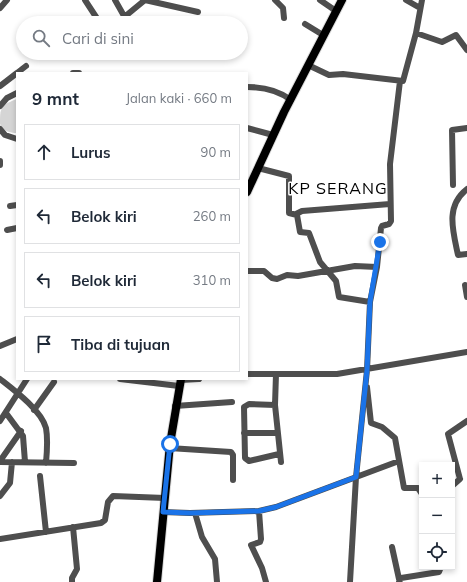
<!DOCTYPE html>
<html lang="id">
<head>
<meta charset="utf-8">
<style>
  body { margin:0; font-family:Mulish,sans-serif; background:#f2f2f3; color:#1f2937 }
  .controls { position:absolute; right:12px; bottom:12px; display:grid; overflow:hidden; border-radius:0px; box-shadow:0 2px 6px #0003 }
  .controls button { width:36px; height:36px; display:grid; place-items:center; padding:0; border:0; border-bottom:1px solid #e0e1e3; background:#fff; color:#1f2937; font:20px sans-serif }
  .stop { position:absolute; width:12px; height:12px; margin:-9px; border:3px solid #1a73e8; border-radius:50%; background:#fff }
  .stop.end { background:#1a73e8; border-color:#fff; box-shadow:0 1px 4px #0008 }
  .list { margin:0; padding:0; list-style:none }
  h2 { display:flex; justify-content:space-between; align-items:center; height:52px; margin:0; padding:0 16px; font-size:17px }
  h2 small { font-size:13px; font-weight:400; color:#747a83 }
  .list li { display:grid; grid-template-columns:26px 1fr auto; gap:12px; align-items:center; box-sizing:border-box; height:56px; margin:0 8px 8px; padding:0 8px; border:1px solid #e0e1e3; border-radius:0px }
  .list b { display:block; font-size:15px; white-space:nowrap }
  .list em { font-size:13px; font-style:normal; color:#747a83 }
  .icon { flex:none; width:22px; height:22px; fill:none; stroke:currentColor; stroke-width:2; stroke-linecap:round; stroke-linejoin:round }
  .map { position:relative; flex:none; width:467px; height:582px; overflow:hidden }
  .search { position:absolute; background:#fff; box-shadow:0 2px 6px #0003; left:16px; top:16px; width:232px; height:44px; display:flex; align-items:center; gap:10px; box-sizing:border-box; padding:0 14px; border-radius:22px; color:#747a83; font-size:15px }
  .panel { position:absolute; background:#fff; box-shadow:0 2px 6px #0003; left:16px; top:72px; width:232px; height:308px; border-radius:0px }
  .map>svg:first-child { display:block }
  .green { fill:#d5d5d5 }
  .lines { fill:none; stroke-linecap:round; stroke-linejoin:round }
  .major-casing { stroke:#dbdbdb; stroke-width:10 }
  .minor { stroke:#4e4e4e; stroke-width:6 }
  .major { stroke:#000; stroke-width:8 }
  .route { stroke:#1a73e8; stroke-width:5 }
  .labels { text-anchor:middle; dominant-baseline:central; stroke-width:3; stroke-linejoin:round; paint-order:stroke }
  .neighbourhood-label { font-size:16px; letter-spacing:1px; fill:#000; stroke:#fff }
</style>
</head>
<body>
<div class="map">
<svg width="467" height="582" viewBox="0 0 467 582">
  <rect width="100%" height="100%" fill="#fff"/>
  <path class="green" d="M17,99V133C9,133 4,131 0,124C0,108 0,105 17,99Z"/>
  <g class="lines">
    <g class="major-casing">
      <path id="major" d="M247,192L284,112L342,0
        M157,582L170,444L181,379"/>
    </g>
    <path class="minor" d="M85,0L100,23
      M115,0L128,23
      M145,0L198,12
      M275,0L283,8L284,18
      M320,0L336,11
      M406,0L420,8
      M0,8L7,0
      M117,23L145,0
      M305,24L323,35
      M416,33L442,42L456,35L467,50
      M120,54L122,53
      M308,65L329,75L343,74L403,81L416,33L422,0
      M17,73L26,66
      M73,73H79
      M0,86L17,73
      M247,87C263,87 278,90 291,100
      M0,106L7,98L17,93
      M247,128L273,135
      M0,129L5,135L17,139
      M0,161V165
      M258,168L289,176V213L297,215L300,232L309,233L320,262L336,281L339,297L370,302
      M453,185L452,130L467,128
      M467,189C445,206 453,231 458,255L467,254
      M10,206L17,205
      M296,214L302,211L390,204
      M7,230L17,228
      M247,271H264L272,278L277,279L287,275L298,276L355,266L377,267
      M465,285L467,297
      M0,346L17,339
      M247,374H337L467,352
      M276,374L275,405L281,462
      M0,379C14,390 41,410 46,428C48,439 47,452 46,463
      M120,379L179,386
      M180,380L199,379
      M367,387L371,423L382,427L395,438L404,488H418L422,494
      M275,405L249,404L244,407L245,458L249,461L279,454
      M175,406L232,402
      M34,410L54,382
      M6,413L23,436L25,462
      M0,421L27,379
      M244,433H277
      M169,448L231,452L233,455V480
      M0,461L21,431
      M0,462L74,463
      M40,476L46,532
      M460,479L448,434L467,421
      M452,486L460,479
      M0,496L10,483L12,462
      M259,511L261,539L260,542L251,545L262,568L266,582
      M163,512L190,513L259,511L276,507L399,461
      M195,513L202,537L215,559L217,582
      M0,539L101,523L105,520L108,502L113,496L165,498
      M392,547L399,579
      M72,582V578L77,569L73,527
      M350,582L356,477L367,370L370,302L377,267L381,228L382,226L389,224L391,221L390,164L400,81
      M399,582L401,578L439,572L441,567"/>
    <use href="#major" class="major"/>
  </g>
  <g class="lines">
    <path class="route" d="M170,444L163,512L190,513L259,511L276,507L356,477L367,370L370,302L380,242"/>
  </g>
  <g class="labels">
    <g class="neighbourhood-label">
      <text x="338" y="188">KP SERANG</text>
    </g>
  </g>
</svg>
<div class="controls">
<button>+</button>
<button>−</button>
<button><svg class="icon" aria-label="locate" viewBox="0 0 24 24"><circle cx="12" cy="12" r="6"/><path d="M12 2v4M12 18v4M2 12h4M18 12h4"/></svg></button>
</div>
<div class="stop" style="left:170px;top:444px"></div>
<div class="stop end" style="left:380px;top:242px"></div>
<div class="search"><svg class="icon" aria-label="search" viewBox="0 0 24 24"><circle cx="10" cy="10" r="6"/><path d="M15 15l6 6"/></svg>Cari di sini</div>
<section class="panel">
<h2>9 mnt<small>Jalan kaki · 660 m</small></h2>
<ul class="list">
<li><svg class="icon" aria-label="ahead" viewBox="0 0 24 24"><path d="M12 20V5M6 11l6-6 6 6"/></svg><div><b>Lurus</b></div><em>90 m</em></li>
<li><svg class="icon" aria-label="left" viewBox="0 0 24 24"><path d="M17 20v-9H6M10 6l-5 5 5 5"/></svg><div><b>Belok kiri</b></div><em>260 m</em></li>
<li><svg class="icon" aria-label="left" viewBox="0 0 24 24"><path d="M17 20v-9H6M10 6l-5 5 5 5"/></svg><div><b>Belok kiri</b></div><em>310 m</em></li>
<li><svg class="icon" aria-label="arrive" viewBox="0 0 24 24"><path d="M6 21V4h12l-3 4 3 4H6"/></svg><div><b>Tiba di tujuan</b></div></li>
</ul>
</section>
</div>
</body>
</html>
